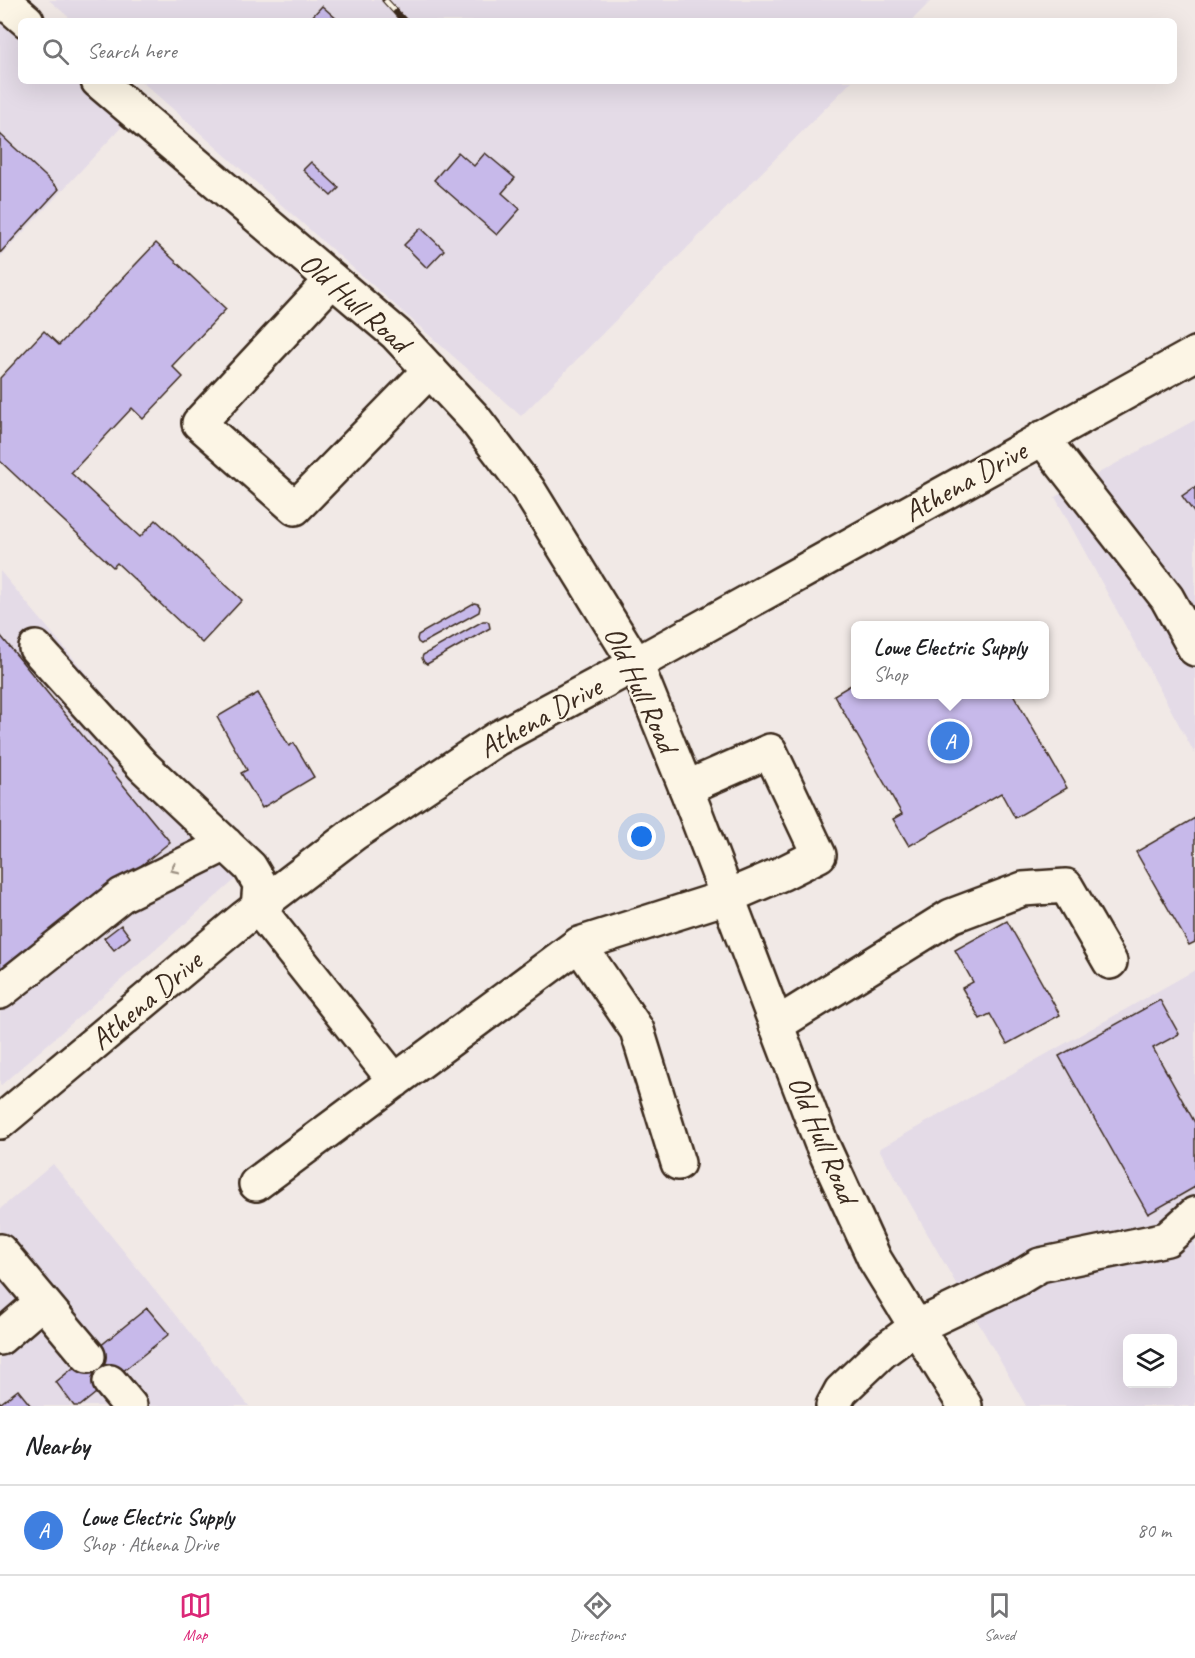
<!DOCTYPE html>
<html lang="en">
<head>
<meta charset="utf-8">
<style>
  body { margin:0; font-family:Caveat,sans-serif; background:#f6f6f6; color:#202124 }
  .controls { position:absolute; right:18px; bottom:18px; display:grid; overflow:hidden; border-radius:9px; box-shadow:0 6px 24px #0002 }
  .controls button { width:54px; height:54px; display:grid; place-items:center; padding:0; border:0; border-bottom:2px solid #e0e0e0; background:#fff; color:#202124; font:30px sans-serif }
  .you { position:absolute; left:642px; top:837px; width:21px; height:21px; margin:-15px; border:4px solid #fff; border-radius:50%; background:#1a73e8; box-shadow:0 0 0 9px #1a73e833 }
  .badge { display:grid; place-items:center; width:39px; height:39px; border-radius:50%; background:#db2777; color:#fff; font-size:20px; font-weight:700 }
  .pin { position:absolute; translate:-50% -50%; border:3px solid #fff; box-shadow:0 2px 6px #0006 }
  .popup { position:absolute; left:851px; top:621px; width:198px; height:78px; box-sizing:border-box; display:grid; place-content:center; border-radius:9px; background:#fff; filter:drop-shadow(0 2px 4px #0005); font-size:20px; white-space:nowrap; color:#757577 }
  .popup b { font-size:22px; color:#202124 }
  .popup::after { content:''; position:absolute; left:50%; top:100%; margin-left:-12px; border:12px solid transparent; border-top-color:#fff }
  .list { margin:0; padding:0; list-style:none }
  h2 { display:flex; justify-content:space-between; align-items:center; height:78px; margin:0; padding:0 24px; font-size:26px }
  h2 small { font-size:20px; font-weight:400; color:#757577 }
  .list li { display:grid; grid-template-columns:39px 1fr auto; gap:18px; align-items:center; box-sizing:border-box; height:90px; padding:0 24px; border-top:2px solid #e0e0e0 }
  .list b { display:block; font-size:22px; white-space:nowrap }
  .list p { margin:0; font-size:20px; white-space:nowrap; color:#757577 }
  .list em { font-size:20px; font-style:normal; color:#757577 }
  .icon { flex:none; width:33px; height:33px; fill:none; stroke:currentColor; stroke-width:2; stroke-linecap:round; stroke-linejoin:round }
  .map { position:relative; flex:none; width:1195px; height:1406px; overflow:hidden }
  .search { position:absolute; background:#fff; box-shadow:0 6px 24px #0002; left:18px; right:18px; top:18px; height:66px; display:flex; align-items:center; gap:15px; box-sizing:border-box; padding:0 21px; border-radius:9px; color:#757577; font-size:22px }
  .sheet { height:168px; background:#fff }
  nav { display:flex; justify-content:space-around; align-items:center; box-sizing:border-box; height:84px; border-top:2px solid #e0e0e0; background:#fff; font-size:16px; color:#757577 }
  nav a { display:grid; justify-items:center; gap:3px }
  nav .on { color:#db2777 }
  .map>svg:first-child { display:block }
  .built { fill:#e4dbe7; fill-rule:evenodd }
  .building { fill:#c7b9ea; stroke:#3b2a1e; stroke-width:1.5 }
  .lines { fill:none; stroke-linecap:round; stroke-linejoin:round }
  .minor-casing { stroke:#3b2a1e; stroke-width:38 }
  .major-casing { stroke:#3b2a1e; stroke-width:38 }
  .minor { stroke:#fcf5e5; stroke-width:33 }
  .major { stroke:#fcf5e5; stroke-width:33 }
  .rail-casing { stroke:#3b2a1e; stroke-width:7 }
  .rail { stroke:#fcf5e5; stroke-width:4.5; stroke-dasharray:14; stroke-linecap:butt }
  .oneway { stroke:#9c9082 }
  .labels { text-anchor:middle; dominant-baseline:central; stroke-width:5; stroke-linejoin:round; paint-order:stroke }
  .street-label { font-size:30px; fill:#3b2a1e; stroke:#fcf5e5 }
</style>
</head>
<body>
<div class="map">
<svg width="1195" height="1406" viewBox="0 0 1195 1406">
  <rect width="100%" height="100%" fill="#f1e9e6"/>
  <filter id="ink" filterUnits="userSpaceOnUse"><feTurbulence type="fractalNoise" baseFrequency=".0167" numOctaves="2"/><feDisplacementMap in="SourceGraphic" scale="12" xChannelSelector="R" yChannelSelector="G"/><feConvolveMatrix kernelMatrix="1 2 1 2 8 2 1 2 1" color-interpolation-filters="sRGB"/></filter>
  <g filter="url(#ink)">
    <path class="built" d="M49,0H932L911,21H73Z
      M0,2L21,21V81H87L129,119L0,257Z
      M141,81H852L521,416Z
      M1195,420V754L1055,497Z
      M0,571L132,728L244,872L0,1086Z
      M1195,970V1406H1026L879,1149ZM1128,1338H1172V1384H1128Z
      M53,1164L249,1406H0V1209Z"/>
    <path class="building" d="M322,6L339,21H314L311,18Z
      M0,134L59,189L0,253Z
      M458,152L474,166L485,153L515,178L502,193L520,209L497,235L434,180Z
      M311,162L339,188L331,196L303,170Z
      M421,228L444,250L427,268L404,245Z
      M156,243L226,309L172,366L183,377L143,419L132,408L71,473L140,537L156,520L242,600L202,643L117,563L113,567L0,461V378L44,331L59,345Z
      M1195,487V514L1182,496Z
      M474,603L478,604L480,607L479,612L421,644L418,642L417,639L418,635Z
      M483,621H487L489,623L490,628L427,664L424,662L422,658L423,655Z
      M0,635L170,842L0,981Z
      M856,682V694H1013L1067,788L1015,818L1001,793L909,846L893,819L902,814L834,695Z
      M258,693L289,746L294,743L314,777L262,808L241,773L247,770L217,717Z
      M1195,818V942L1189,945L1136,852Z
      M1007,921L1060,1015L1007,1044L990,1014L980,1019L962,988L973,982L955,950Z
      M121,925L130,937L114,950L104,938Z
      M1160,1000L1179,1034L1153,1048L1195,1123V1187L1148,1214L1059,1056Z
      M147,1308L169,1334L80,1406H74L56,1382Z
      M18,1390L31,1406H0V1402L1,1403Z"/>
    <g class="lines">
      <g class="minor-casing">
        <path id="minor" d="M332,280L199,423L295,508L430,370
          M1042,438L1167,598L1195,649
          M36,648L143,766L250,867L260,884L258,908L395,1081
          M636,664L1195,354
          M579,944L637,1030L678,1163
          M0,992L122,895L226,844
          M776,1025L951,916L1023,889L1066,886L1110,962
          M256,1184L579,944L727,897L783,873L819,855L770,751L686,788
          M0,1251L88,1356
          M0,1338L42,1302
          M110,1382L130,1406
          M833,1406L841,1391L882,1352L916,1327L1017,1279L1040,1265L1167,1239L1195,1214"/>
      </g>
      <g class="major-casing">
        <path id="major" d="M3,0L27,21
          M98,81L396,334L474,418L528,489L636,664L686,788L821,1142L875,1260L965,1406
          M0,1122L244,918L355,833L496,739L636,664"/>
      </g>
      <use href="#minor" class="minor"/>
      <use href="#major" class="major"/>
      <g class="rail-casing">
        <path id="rail" d="M385,0L404,21"/>
      </g>
      <use href="#rail" class="rail"/>
    </g>
    <defs><path id="oneway-chevron" d="M-2-3.5L2.5 0L-2 3.5" fill="none" stroke-width="1.6" stroke-linecap="round" stroke-linejoin="round" transform="scale(1.5)"/></defs>
    <use class="oneway" href="#oneway-chevron" transform="translate(174 869) rotate(154)"/>
  </g>
  <g class="labels">
    <g class="street-label">
      <text transform="translate(355 302) rotate(41)">Old Hull Road</text>
      <text transform="translate(965 481) rotate(-29)">Athena Drive</text>
      <text transform="translate(641 689) rotate(65)">Old Hull Road</text>
      <text transform="translate(540 717) rotate(-29)">Athena Drive</text>
      <text transform="translate(146 1000) rotate(-40)">Athena Drive</text>
      <text transform="translate(823 1139) rotate(67)">Old Hull Road</text>
    </g>
  </g>
</svg>
<div class="controls">
<button><svg class="icon" aria-label="layers" viewBox="0 0 24 24"><path d="M12 4l9 5-9 5-9-5zM3 14l9 5 9-5"/></svg></button>
</div>
<div class="you"></div>
<div class="pin badge" style="left:950px;top:741px;background:#3f7fe0">A</div>
<div class="popup"><b>Lowe Electric Supply</b>Shop</div>
<div class="search"><svg class="icon" aria-label="search" viewBox="0 0 24 24"><circle cx="10" cy="10" r="6"/><path d="M15 15l6 6"/></svg>Search here</div>
</div>
<section class="sheet">
<h2>Nearby<small></small></h2>
<ul class="list">
<li><span class="badge" style="background:#3f7fe0">A</span><div><b>Lowe Electric Supply</b><p>Shop · Athena Drive</p></div><em>80 m</em></li>
</ul>
</section>
<nav>
<a class="on"><svg class="icon" aria-label="map" viewBox="0 0 24 24"><path d="M3 6l6-2 6 2 6-2v14l-6 2-6-2-6 2zM9 4v14M15 6v14"/></svg>Map</a>
<a><svg class="icon" aria-label="directions" viewBox="0 0 24 24"><path d="M12 3l9 9-9 9-9-9zM9 14v-3h6M13 9l2 2-2 2"/></svg>Directions</a>
<a><svg class="icon" aria-label="saved" viewBox="0 0 24 24"><path d="M7 4h10v16l-5-4-5 4z"/></svg>Saved</a>
</nav>
</body>
</html>
